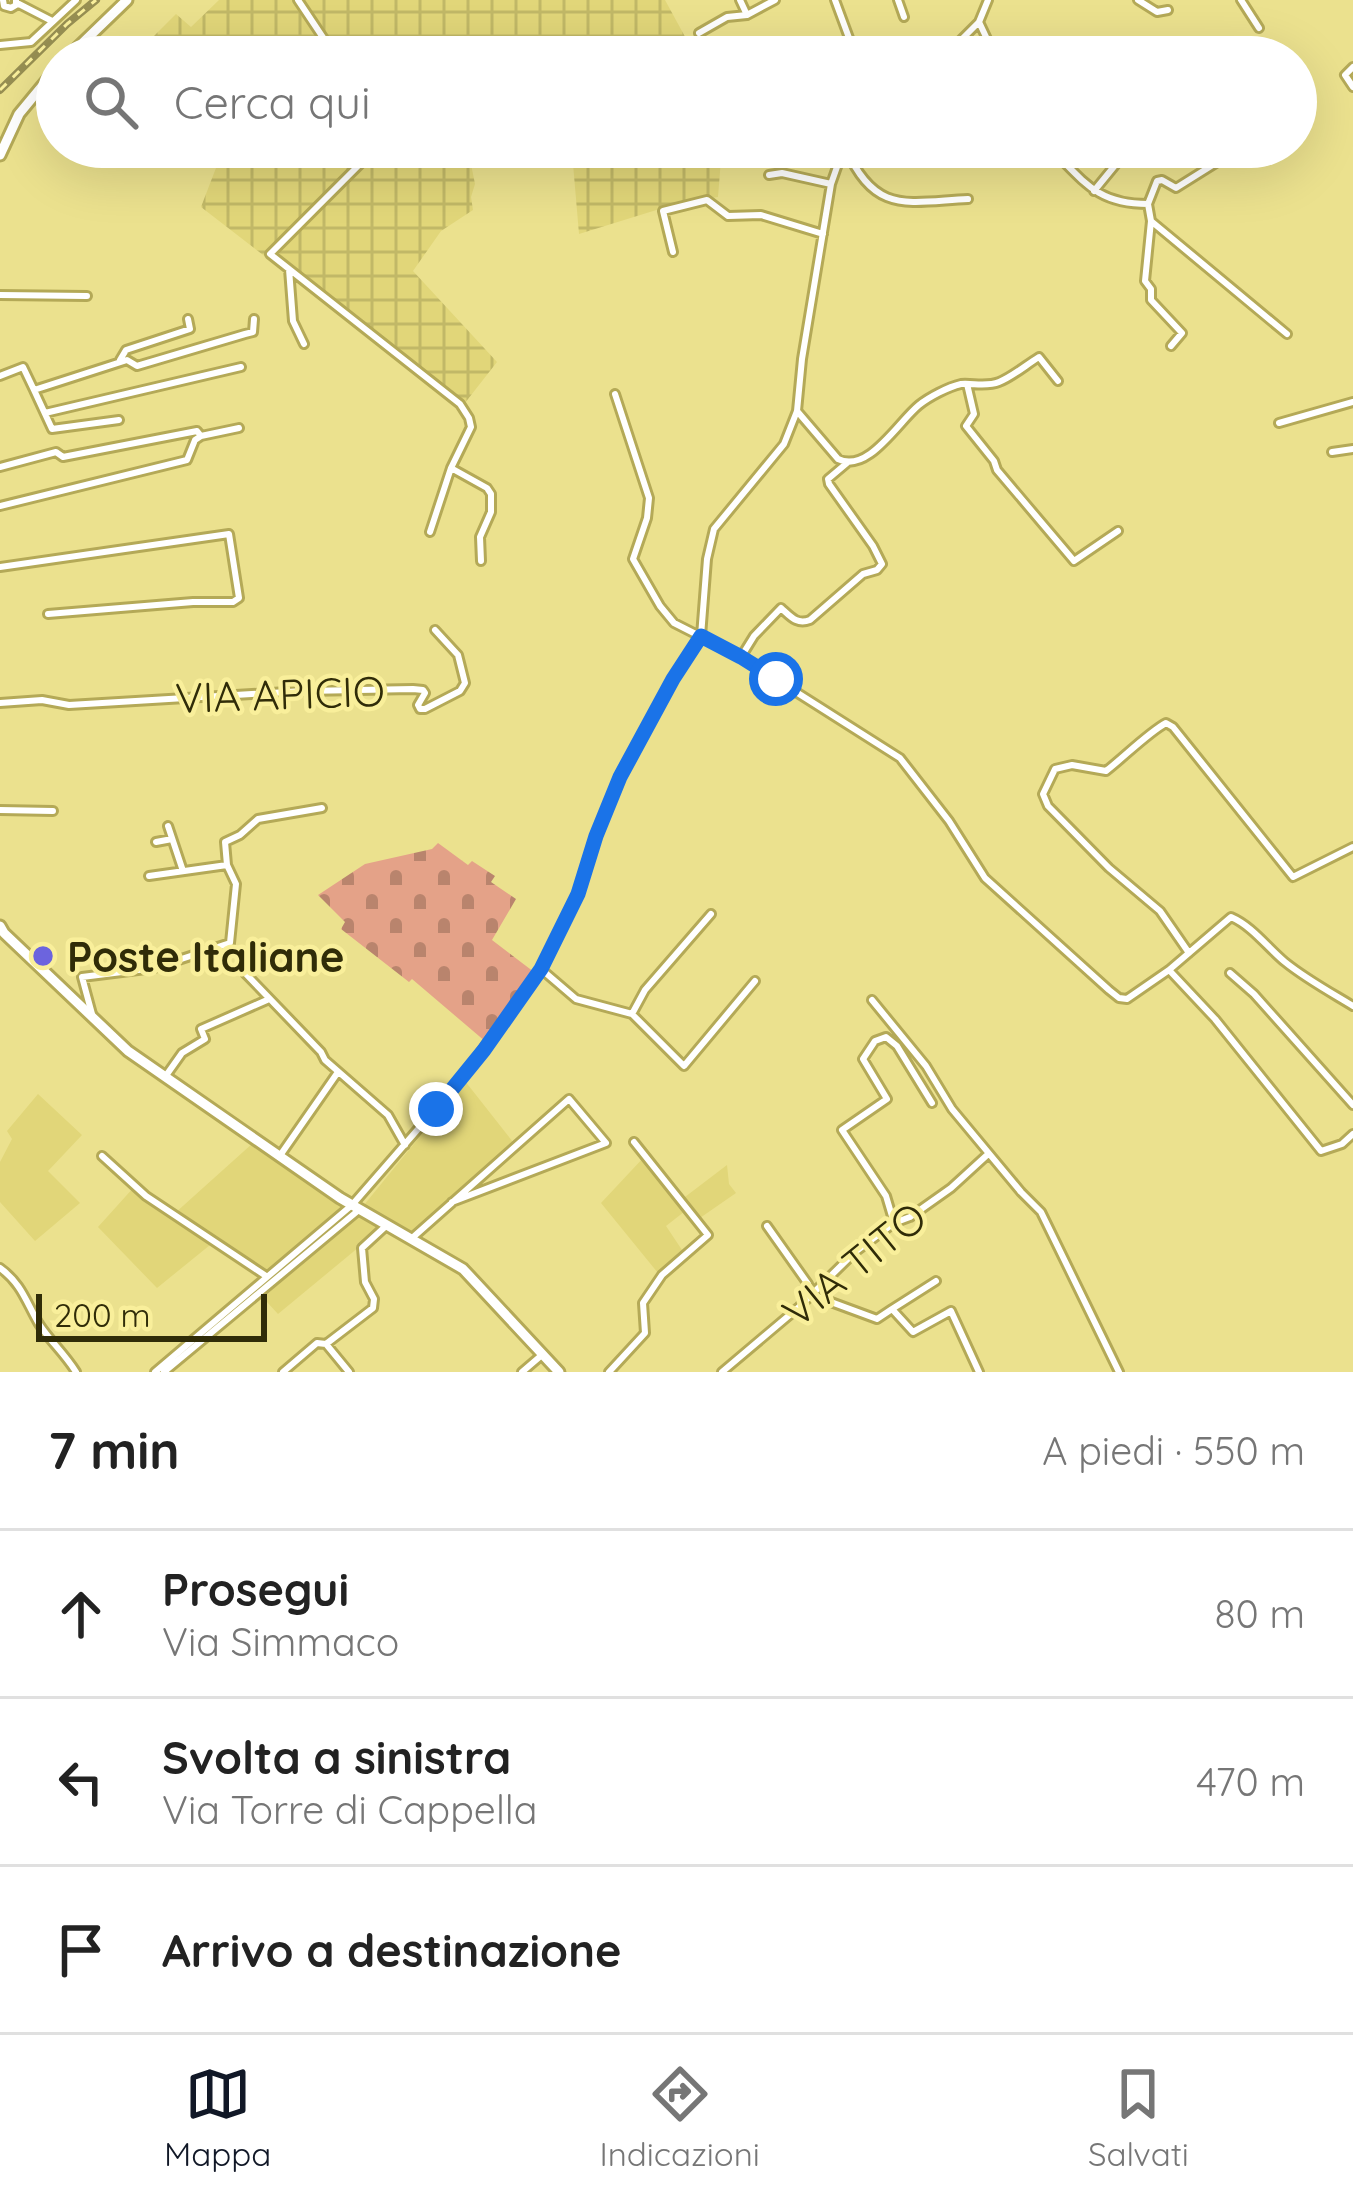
<!DOCTYPE html>
<html lang="it">
<head>
<meta charset="utf-8">
<style>
  body { margin:0; font-family:Quicksand,sans-serif; background:#f6f6f6; color:#222 }
  .scale { position:absolute; left:36px; bottom:30px; width:231px; box-sizing:border-box; padding-left:12px; border:6px solid #302c08; border-top:0; font-size:33px; line-height:42px; white-space:nowrap; color:#302c08; -webkit-text-stroke:9px #f9ef9b; paint-order:stroke }
  .stop { position:absolute; width:36px; height:36px; margin:-27px; border:9px solid #1a73e8; border-radius:50%; background:#fff }
  .stop.end { background:#1a73e8; border-color:#fff; box-shadow:0 3px 12px #0008 }
  .list { margin:0; padding:0; list-style:none }
  h2 { display:flex; justify-content:space-between; align-items:center; height:156px; margin:0; padding:0 48px; font-size:51px }
  h2 small { font-size:39px; font-weight:400; color:#767676 }
  .list li { display:grid; grid-template-columns:78px 1fr auto; gap:36px; align-items:center; box-sizing:border-box; height:168px; padding:0 48px; border-top:3px solid #e0e0e0 }
  .list b { display:block; font-size:45px; white-space:nowrap }
  .list p { margin:0; font-size:39px; white-space:nowrap; color:#767676 }
  .list em { font-size:39px; font-style:normal; color:#767676 }
  .icon { flex:none; width:66px; height:66px; fill:none; stroke:currentColor; stroke-width:2; stroke-linecap:round; stroke-linejoin:round }
  .map { position:relative; flex:none; width:1353px; height:1372px; overflow:hidden }
  .search { position:absolute; background:#fff; box-shadow:0 12px 48px #0002; left:36px; right:36px; top:36px; height:132px; display:flex; align-items:center; gap:30px; box-sizing:border-box; padding:0 42px; border-radius:66px; color:#767676; font-size:45px }
  .sheet { height:660px; background:#fff }
  nav { display:flex; justify-content:space-around; align-items:center; box-sizing:border-box; height:168px; border-top:3px solid #e0e0e0; background:#fff; font-size:33px; color:#767676 }
  nav a { display:grid; justify-items:center; gap:6px }
  nav .on { color:#111827 }
  .map>svg:first-child { display:block }
  .built { fill:#e1d679 }
  .industrial { fill:url(#industrial-grid) }
  .cemetery { fill:url(#cemetery-stones) }
  .lines { fill:none; stroke-linecap:round; stroke-linejoin:round }
  .street-casing { stroke:#b4a957; stroke-width:12 }
  .secondary-casing { stroke:#b4a957; stroke-width:15 }
  .street { stroke:#fff; stroke-width:6 }
  .secondary { stroke:#fff; stroke-width:9 }
  .rail-casing { stroke:#978f52; stroke-width:8 }
  .rail { stroke:#f9ef9b; stroke-width:3; stroke-dasharray:9; stroke-linecap:butt }
  .route { stroke:#1a73e8; stroke-width:15 }
  .poi-dot { fill:#6c64de; stroke:#f9ef9b; stroke-width:4.5 }
  .labels { text-anchor:middle; dominant-baseline:central; stroke-width:9; stroke-linejoin:round; paint-order:stroke }
  .street-label { font-size:42px; fill:#302c08; stroke:#f9ef9b }
  .poi-label { font-size:42px; font-weight:bold; fill:#302c08; stroke:#f9ef9b; text-anchor:start }
</style>
</head>
<body>
<div class="map">
<svg width="1353" height="1372" viewBox="0 0 1353 1372">
  <defs>
    <pattern id="industrial-grid" width="8" height="8" patternUnits="userSpaceOnUse" patternTransform="scale(3)"><rect width="8" height="8" fill="#e1d679"/><path d="M0 4h8M4 0v8" fill="none" stroke="#c1b867"/></pattern>
    <pattern id="cemetery-stones" width="16" height="16" patternUnits="userSpaceOnUse" patternTransform="scale(3)"><rect width="16" height="16" fill="#e4a288"/><path d="M2 7V4a2 2 0 0 1 4 0v3zM10 15v-3a2 2 0 0 1 4 0v3z" fill="#b9846d"/></pattern>
  </defs>
  <rect width="100%" height="100%" fill="#ebe18e"/>
  <path class="built" d="M465,1081L513,1142L413,1233L364,1205Z
    M38,1094L82,1135L48,1171L80,1203L35,1241L0,1202V1162L12,1139L7,1131Z
    M253,1143L382,1228L278,1314L255,1289L258,1276L210,1245L157,1288L98,1227L135,1186L174,1214Z
    M645,1156L681,1200L727,1165L729,1184L736,1193L697,1220L689,1208L666,1226L682,1250L658,1273L601,1203Z"/>
  <path class="industrial" d="M219,0H665L689,44H738L755,57H655L675,52V41L645,57H133L176,14L191,27Z
    M224,147H548L471,164L475,184L471,197L473,210L441,231L413,271L497,362L461,408L201,207Z
    M588,147H722L718,197L679,203L579,234L572,152Z"/>
  <path class="cemetery" d="M438,843L468,865L472,861L495,876L491,882L516,899L492,940L534,972L486,1042L412,979L409,982L341,929L345,922L318,895L365,864L432,849Z"/>
  <g class="lines">
    <g class="street-casing">
      <path id="street" d="M3,0L4,6L11,8L16,5V0
        M298,0L336,57
        M740,0L747,15
        M835,0L852,46
        M898,0L904,17
        M1138,0L1157,12L1168,10
        M1241,0L1259,28
        M17,3L52,21
        M979,22L987,39L990,57
        M699,33L727,17L747,15L775,0
        M0,45L31,42L76,0
        M944,57L979,22L988,0
        M1353,67L1345,75L1353,87
        M377,147L270,254L460,404L469,418L471,427L451,468L430,532
        M845,147C875,215 906,202 968,199
        M1049,147C1084,181 1096,204 1148,204
        M1235,151L1176,188L1162,180L1157,181L1148,204L1151,221L1287,334
        M769,175L782,173L831,184
        M1094,191L1130,147
        M1151,221L1145,281L1151,289V300L1182,333L1171,346
        M673,252L663,211L707,200L728,216L761,215L823,234
        M289,269L293,321L304,344
        M0,295L87,296
        M120,360L126,350L190,329L188,319
        M0,376L23,367L34,390L127,360L137,366L245,334L253,332L254,319
        M967,384L974,414L966,426L994,461L997,470L1074,561L1118,531
        M34,390L52,429L119,420
        M615,394L649,498L647,518L633,559L660,606L674,623L741,657L900,758L949,821L985,878L1109,990L1119,998L1127,999L1169,970L1231,917C1252,926 1267,947 1285,962C1306,979 1330,992 1353,1006
        M797,411L838,459C868,474 898,422 919,405C929,397 948,387 961,384C973,383 987,387 999,382C1012,377 1026,365 1039,357L1058,381
        M45,413L241,367
        M1279,423L1353,402
        M1332,452L1353,449
        M0,467L56,452L63,457L197,431L201,436L239,428
        M451,468L487,488L491,494V512L480,537L481,561
        M0,506L187,460L195,440L201,436
        M0,567L229,534L239,598L233,602H193L48,614
        M741,657L754,636L781,608C791,617 797,625 810,620L863,574L877,570L882,564L873,546L829,484L828,479L847,463
        M0,703L42,700L69,705L304,691L413,689L423,690L425,693L418,705L420,709H425L460,691L465,683L458,655L435,630
        M0,810L53,811
        M168,826L183,871
        M156,842L172,839
        M149,876L227,865
        M1189,953L1160,911L1109,868L1048,806L1043,794L1055,769L1072,765L1106,771C1123,758 1149,732 1166,723L1173,727L1293,877L1353,847
        M541,969L576,999L632,1014L684,1066L755,981
        M1169,970L1215,1019L1321,1151L1342,1144L1353,1134
        M245,973L321,1052L325,1060L388,1115L405,1145
        M1230,973L1254,994L1353,1105
        M872,1000L926,1066L952,1109L1021,1192L1041,1212L1119,1372
        M92,1014L82,977L154,968L230,943L236,884L227,865L225,842L240,835L258,819L322,808
        M632,1014L645,990L711,914
        M165,1077L182,1053L205,1039L201,1029L267,1000
        M102,1156L146,1196L266,1276
        M279,1157L338,1072
        M894,1223L886,1196L842,1130L887,1099L863,1059L875,1041L886,1037L897,1046L932,1103
        M767,1226L808,1284L812,1295L877,1319L892,1309L913,1332L951,1311L979,1372
        M411,1239L569,1099L606,1143L452,1202
        M0,1268C22,1284 26,1302 39,1324C50,1341 65,1354 76,1372
        M892,1309L936,1281
        M326,1344L349,1372
        M155,1372L352,1205L459,1082L541,969L578,894L596,836L620,777L673,679L701,636L707,559L714,529L784,444L797,411L802,359L831,184L844,147
        M164,1372L360,1209
        M283,1372L317,1343L326,1344L373,1308L374,1299L365,1282L362,1248L387,1225
        M522,1372L543,1354
        M609,1372L645,1333L643,1303L662,1275L708,1235L634,1142
        M722,1372L799,1307L855,1252L894,1223L910,1217L951,1188L986,1156"/>
    </g>
    <g class="secondary-casing">
      <path id="secondary" d="M68,57L127,0
        M0,155L19,114L57,68
        M0,926L4,933L128,1051L340,1198L463,1269L559,1372"/>
    </g>
    <use href="#street" class="street"/>
    <use href="#secondary" class="secondary"/>
    <g class="rail-casing">
      <path id="rail" d="M0,90L67,24L96,0"/>
    </g>
    <use href="#rail" class="rail"/>
  </g>
  <g class="lines">
    <path class="route" d="M436,1109L484,1050L541,969L578,894L596,836L620,777L673,679L701,636L741,657L776,679"/>
  </g>
  <circle class="poi-dot" cx="43" cy="956" r="12"/>
  <g class="labels">
    <g class="street-label">
      <text transform="translate(280 694) rotate(-2)">VIA APICIO</text>
      <text transform="translate(854 1264) rotate(-39)">VIA TITO</text>
    </g>
    <g class="poi-label">
      <text x="67" y="956">Poste Italiane</text>
    </g>
  </g>
</svg>
<div class="scale">200 m</div>
<div class="stop" style="left:776px;top:679px"></div>
<div class="stop end" style="left:436px;top:1109px"></div>
<div class="search"><svg class="icon" aria-label="search" viewBox="0 0 24 24"><circle cx="10" cy="10" r="6"/><path d="M15 15l6 6"/></svg>Cerca qui</div>
</div>
<section class="sheet">
<h2>7 min<small>A piedi · 550 m</small></h2>
<ul class="list">
<li><svg class="icon" aria-label="ahead" viewBox="0 0 24 24"><path d="M12 20V5M6 11l6-6 6 6"/></svg><div><b>Prosegui</b><p>Via Simmaco</p></div><em>80 m</em></li>
<li><svg class="icon" aria-label="left" viewBox="0 0 24 24"><path d="M17 20v-9H6M10 6l-5 5 5 5"/></svg><div><b>Svolta a sinistra</b><p>Via Torre di Cappella</p></div><em>470 m</em></li>
<li><svg class="icon" aria-label="arrive" viewBox="0 0 24 24"><path d="M6 21V4h12l-3 4 3 4H6"/></svg><div><b>Arrivo a destinazione</b></div></li>
</ul>
</section>
<nav>
<a class="on"><svg class="icon" aria-label="map" viewBox="0 0 24 24"><path d="M3 6l6-2 6 2 6-2v14l-6 2-6-2-6 2zM9 4v14M15 6v14"/></svg>Mappa</a>
<a><svg class="icon" aria-label="directions" viewBox="0 0 24 24"><path d="M12 3l9 9-9 9-9-9zM9 14v-3h6M13 9l2 2-2 2"/></svg>Indicazioni</a>
<a><svg class="icon" aria-label="saved" viewBox="0 0 24 24"><path d="M7 4h10v16l-5-4-5 4z"/></svg>Salvati</a>
</nav>
</body>
</html>
